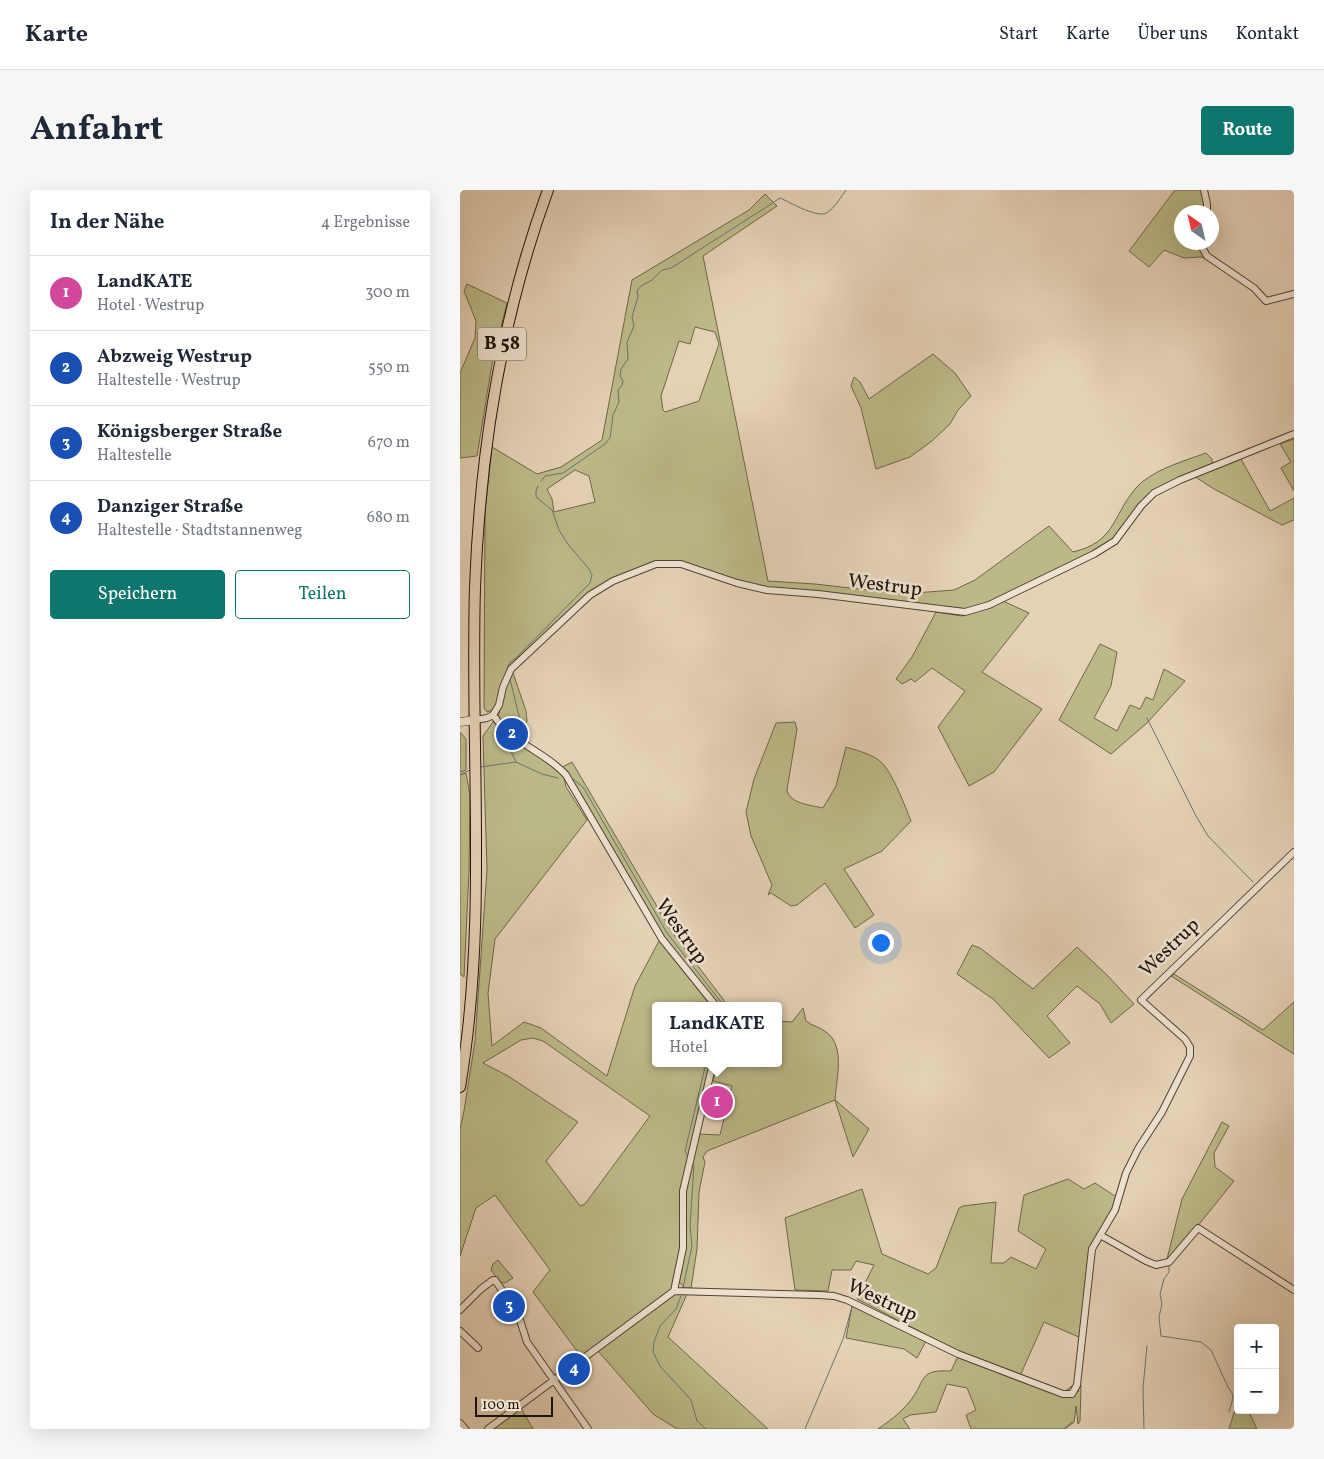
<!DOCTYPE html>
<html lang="de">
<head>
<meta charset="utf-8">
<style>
  body { margin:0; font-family:Vollkorn,serif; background:#f6f6f7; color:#1f2937 }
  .controls { position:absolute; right:15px; bottom:15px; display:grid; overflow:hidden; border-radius:5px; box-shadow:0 5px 20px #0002 }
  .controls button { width:45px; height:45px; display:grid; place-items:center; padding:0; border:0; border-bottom:1px solid #e0e1e3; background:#fff; color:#1f2937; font:25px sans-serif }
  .compass { position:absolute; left:714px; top:15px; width:45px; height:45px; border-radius:50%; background:#fff; box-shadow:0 5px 20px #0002; rotate:326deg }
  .scale { position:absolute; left:15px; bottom:12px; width:78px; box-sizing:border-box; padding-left:5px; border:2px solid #1f1409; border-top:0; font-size:14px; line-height:18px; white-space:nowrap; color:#1f1409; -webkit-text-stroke:4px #eee1d0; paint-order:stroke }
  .you { position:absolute; left:420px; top:752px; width:18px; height:18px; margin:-12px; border:4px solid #fff; border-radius:50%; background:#1a73e8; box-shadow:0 0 0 8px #1a73e833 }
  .badge { display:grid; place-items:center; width:32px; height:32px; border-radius:50%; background:#0f766e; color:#fff; font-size:16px; font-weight:700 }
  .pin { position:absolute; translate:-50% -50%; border:2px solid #fff; box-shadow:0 1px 5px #0006 }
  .popup { position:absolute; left:192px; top:812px; width:130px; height:65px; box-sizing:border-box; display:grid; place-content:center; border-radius:5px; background:#fff; filter:drop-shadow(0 1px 4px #0005); font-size:16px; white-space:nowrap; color:#747a83 }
  .popup b { font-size:19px; color:#1f2937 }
  .popup::after { content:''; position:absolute; left:50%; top:100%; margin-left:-10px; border:10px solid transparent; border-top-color:#fff }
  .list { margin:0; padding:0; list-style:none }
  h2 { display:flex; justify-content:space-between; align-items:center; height:65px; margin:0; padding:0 20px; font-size:21px }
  h2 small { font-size:16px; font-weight:400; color:#747a83 }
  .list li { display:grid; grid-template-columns:32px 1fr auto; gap:15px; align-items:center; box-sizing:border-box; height:75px; padding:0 20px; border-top:1px solid #e0e1e3 }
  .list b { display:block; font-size:19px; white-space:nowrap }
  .list p { margin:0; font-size:16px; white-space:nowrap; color:#747a83 }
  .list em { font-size:16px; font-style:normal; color:#747a83 }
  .actions { display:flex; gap:10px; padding:15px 20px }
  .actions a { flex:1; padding:11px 0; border:1px solid #0f766e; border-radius:5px; text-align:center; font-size:18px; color:#0f766e }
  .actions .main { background:#0f766e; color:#fff }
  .map { position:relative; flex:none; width:834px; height:1239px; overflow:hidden; border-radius:5px }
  header { display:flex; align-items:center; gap:30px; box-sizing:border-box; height:70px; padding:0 25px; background:#fff; border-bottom:1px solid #e0e1e3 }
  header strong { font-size:24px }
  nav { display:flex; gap:28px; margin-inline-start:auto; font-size:18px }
  .intro { display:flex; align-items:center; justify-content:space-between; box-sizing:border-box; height:120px; padding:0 30px }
  h1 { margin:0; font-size:35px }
  .button { padding:12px 22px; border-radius:5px; background:#0f766e; color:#fff; font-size:18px; font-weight:700 }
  main { display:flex; gap:30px; padding:0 30px }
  aside { flex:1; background:#fff; border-radius:5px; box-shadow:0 5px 20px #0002 }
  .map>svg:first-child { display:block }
  .green { fill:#bcb988; stroke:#6e6648; fill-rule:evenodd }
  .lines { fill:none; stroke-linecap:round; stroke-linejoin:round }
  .stream { stroke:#677570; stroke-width:1 }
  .minor-casing { stroke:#504334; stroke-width:8 }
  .tertiary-casing { stroke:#504334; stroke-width:9 }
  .primary-casing { stroke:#1f1409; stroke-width:12 }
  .minor { stroke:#eee1d0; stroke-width:6 }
  .tertiary { stroke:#eee1d0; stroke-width:8 }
  .primary { stroke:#e5d1b6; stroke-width:10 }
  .labels { text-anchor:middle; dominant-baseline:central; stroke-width:5; stroke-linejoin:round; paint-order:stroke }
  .shield { fill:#eee1d0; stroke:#5d5245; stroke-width:1 }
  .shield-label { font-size:19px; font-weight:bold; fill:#1f1409 }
  .street-label { font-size:20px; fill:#1f1409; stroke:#eee1d0 }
</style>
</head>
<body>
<header>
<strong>Karte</strong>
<nav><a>Start</a><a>Karte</a><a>Über uns</a><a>Kontakt</a></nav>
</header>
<div class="intro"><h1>Anfahrt</h1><a class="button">Route</a></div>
<main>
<aside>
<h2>In der Nähe<small>4 Ergebnisse</small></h2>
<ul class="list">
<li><span class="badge" style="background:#d1479c">1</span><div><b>LandKATE</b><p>Hotel · Westrup</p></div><em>300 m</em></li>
<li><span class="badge" style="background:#1a4fb4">2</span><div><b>Abzweig Westrup</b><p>Haltestelle · Westrup</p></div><em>550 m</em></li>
<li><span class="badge" style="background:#1a4fb4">3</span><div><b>Königsberger Straße</b><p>Haltestelle</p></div><em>670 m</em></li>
<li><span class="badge" style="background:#1a4fb4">4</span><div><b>Danziger Straße</b><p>Haltestelle · Stadtstannenweg</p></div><em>680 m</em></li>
</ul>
<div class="actions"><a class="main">Speichern</a><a>Teilen</a></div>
</aside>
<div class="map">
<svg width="834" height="1239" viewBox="0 0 834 1239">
  <rect width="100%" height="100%" fill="#e5d1b6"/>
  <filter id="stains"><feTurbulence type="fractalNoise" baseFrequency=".004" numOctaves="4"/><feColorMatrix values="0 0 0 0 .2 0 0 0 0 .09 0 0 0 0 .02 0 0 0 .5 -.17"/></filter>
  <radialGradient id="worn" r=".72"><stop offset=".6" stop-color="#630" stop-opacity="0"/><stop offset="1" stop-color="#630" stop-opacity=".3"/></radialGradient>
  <path class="green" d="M715,0H743L746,22H722V52L742,53L750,70L741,67L724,68L704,60L689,77L669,61Z
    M305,4L317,16L243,66L308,391L355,394L442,404L494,400L515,390L589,336L613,362C655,352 652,327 675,299C691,280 724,271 746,263L752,269V275L693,302L654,350L634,363L528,412L502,421L308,399L277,392L221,373H195L152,389L50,478L37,514L33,520L27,522L24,518L25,322L32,257L77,284L101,277L142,250L172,90L289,20ZM235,137L255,142L259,154L239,211L205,222L203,220L201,206L219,151L230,154ZM115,280L129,286L135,312L94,322L92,309L87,299Z
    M7,94L47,113L32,174L17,266L0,268V183L15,148L16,131L4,101Z
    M473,164L495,183L511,206L498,220L490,234L472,251L450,267L416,279L401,218L391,196L394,187L400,192L409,209Z
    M834,249V301L821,278L831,272L820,254Z
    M781,269L810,321L834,308V330L822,335L754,299L734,286Z
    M543,411L569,423L522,482L582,519L534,582L509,596L478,537L505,501L472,478L455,492L451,489L442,494L436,489L452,467L476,422L502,426Z
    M640,454L657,462L651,496L634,528L657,541L670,515L680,519L686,507L693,510L704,479L725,491L687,533L651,564L599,530Z
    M52,480L66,521L67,531L61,549L54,545L38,529L44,498Z
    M33,532H36L96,577L104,587L106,597L127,630L35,749L28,803L32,856L64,832L81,838L147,886L175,796L199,751L251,816H196V873H250L222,1000L219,1070L213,1096L209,1102L123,1169L73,1102L90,1080L35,1005L16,1018L0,1066V939L4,921L15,851L27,680L23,546ZM73,848L83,851L190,926L125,1014L120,1016L86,971L118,932L48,886L23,873L61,850Z
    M335,532L337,539L327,600C330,614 351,615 363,618L376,596L386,557C396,560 415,565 422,573C433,584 445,616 451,631L422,661L384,679L414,725L395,738L365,693L337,715L331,716L311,703L308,705L312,695L291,646L286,622L294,589L316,533Z
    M0,542L6,549V580L0,582Z
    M112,572L212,742L263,809L267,816H258L203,748L102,577Z
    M6,583L10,605L9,682L4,787L0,784V585Z
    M512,755L520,758L573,799L617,757L647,785L674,814L651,833L640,814L617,796L587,826L610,853L589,868L533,809L497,784Z
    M714,784L803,840L834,812V864L711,786Z
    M343,818L346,831C352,836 360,837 366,842C386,856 376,889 375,910L409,939L393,967L375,910L247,961L243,967L245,972L239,1002L237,1059L231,1098H224L219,1091C227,1061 223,1032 226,1002C228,982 234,963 240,944L260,945L272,896L253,891L257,873H318V831L332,832Z
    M762,932L769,936L754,963L755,977L774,991L736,1038L707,1069L722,1009Z
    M608,989L624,999L635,993L658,1008L631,1058L621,1148L584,1132L560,1186L602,1203L616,1193L618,1202L619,1195H621L620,1231L618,1234L616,1216L614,1232L605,1239H511L506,1225L516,1220L507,1198L487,1194L476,1222L450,1225L443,1229L450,1239H418C432,1229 446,1219 455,1204C460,1197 461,1189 468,1184C474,1180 484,1181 491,1181L500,1162L397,1109L414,1075L396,1071L391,1080H372L368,1101L335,1100L325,1028L402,999L422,1064L468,1084L476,1078L499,1018L503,1016L536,1012L531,1073H544L551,1067L576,1079L586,1059L558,1041L564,1005Z
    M38,1070L53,1088L45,1093L40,1092L31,1080L33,1074Z
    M215,1104H227L208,1147L308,1239H217L193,1224L138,1161Z
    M392,1116L466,1151L457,1168L444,1159L386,1148Z
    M778,1210V1220H788L797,1239H769Z
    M61,1218L73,1239H32Z"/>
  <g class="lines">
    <path class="stream" d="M81,291L85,286L103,283L145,254L150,248L153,225L159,212L158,200L162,195L163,191L160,186L161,179L168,169L167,152L174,136L172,127L178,107L177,101L181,96L192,90L202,80L211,78L308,16L320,8C330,12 359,30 368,22C375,17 381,7 386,0
      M47,479L50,472L57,467L130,393L132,385L129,379L107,353L99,340L92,320L76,307V301L78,296
      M50,489L61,534L56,544
      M687,528L736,626L748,646L793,692
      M52,552L51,561L56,572
      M20,577L56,572L82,584L98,588
      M0,584L11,580
      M113,589L123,597L207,743L264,816
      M228,967L225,961L246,873
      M709,1075V1082L704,1089L700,1104L702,1114L699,1127L701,1146L741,1152L751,1160L768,1197L772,1203L773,1208L769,1222
      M223,1098L232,1056L230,1036L234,976L232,973
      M221,1106L216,1119L200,1136L194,1152L193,1162L200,1176L231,1210L237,1231L246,1239
      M345,1239L383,1149L392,1117
      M604,1239L612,1232
      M684,1239L683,1198L687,1156"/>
    <g class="minor-casing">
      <path id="minor" d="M744,0L747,14V22
        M744,52L743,59L747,66L794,98L806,111L834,104
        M33,525C39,533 44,540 52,545C69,559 91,568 106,585L202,749L256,816
        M15,530L27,528L33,525L39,515L43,497L51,479L130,405L153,391L196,374H221L277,393L307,400L358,404L505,422L529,415L634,364L655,351L681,316L694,303L720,290L834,244
        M640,1045L686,1071L696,1075L709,1072L738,1038L834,1100
        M214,1101L359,1105L374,1106L387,1110L498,1164L603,1204H612L617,1195L632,1059L655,1020L666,983L678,959L702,922L730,866V857L725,849L681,810L834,662
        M214,1101L223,1058V1001L253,873
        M0,1120L21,1099L33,1090H35L58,1124L67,1152L128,1239
        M0,1141L18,1158
        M0,1233L5,1239
        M28,1239L214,1101"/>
    </g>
    <g class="tertiary-casing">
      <path id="tertiary" d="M0,532L15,530"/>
    </g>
    <g class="primary-casing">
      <path id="primary" d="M0,897C28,732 10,564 15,397C20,261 41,128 88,0"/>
    </g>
    <use href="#minor" class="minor"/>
    <use href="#tertiary" class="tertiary"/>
    <use href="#primary" class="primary"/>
  </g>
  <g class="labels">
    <rect class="shield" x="18" y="137.5" width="48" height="33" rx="4"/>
    <g class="shield-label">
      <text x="42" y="154">B 58</text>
    </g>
    <g class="street-label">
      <text transform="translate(425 396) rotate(7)">Westrup</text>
      <text transform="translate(221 742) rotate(55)">Westrup</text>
      <text transform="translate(710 758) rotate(-44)">Westrup</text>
      <text transform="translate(422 1111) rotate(25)">Westrup</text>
    </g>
  </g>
  <rect width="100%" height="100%" filter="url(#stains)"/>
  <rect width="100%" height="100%" fill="url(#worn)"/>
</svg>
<div class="controls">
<button>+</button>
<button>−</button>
</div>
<svg class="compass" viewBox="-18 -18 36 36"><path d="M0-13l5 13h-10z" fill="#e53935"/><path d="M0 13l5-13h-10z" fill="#747a83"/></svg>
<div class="scale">100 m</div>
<div class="you"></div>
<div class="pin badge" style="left:257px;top:912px;background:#d1479c">1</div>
<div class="popup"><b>LandKATE</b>Hotel</div>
<div class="pin badge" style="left:52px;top:544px;background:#1a4fb4">2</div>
<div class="pin badge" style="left:49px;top:1116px;background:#1a4fb4">3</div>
<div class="pin badge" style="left:114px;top:1179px;background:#1a4fb4">4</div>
</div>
</main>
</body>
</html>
